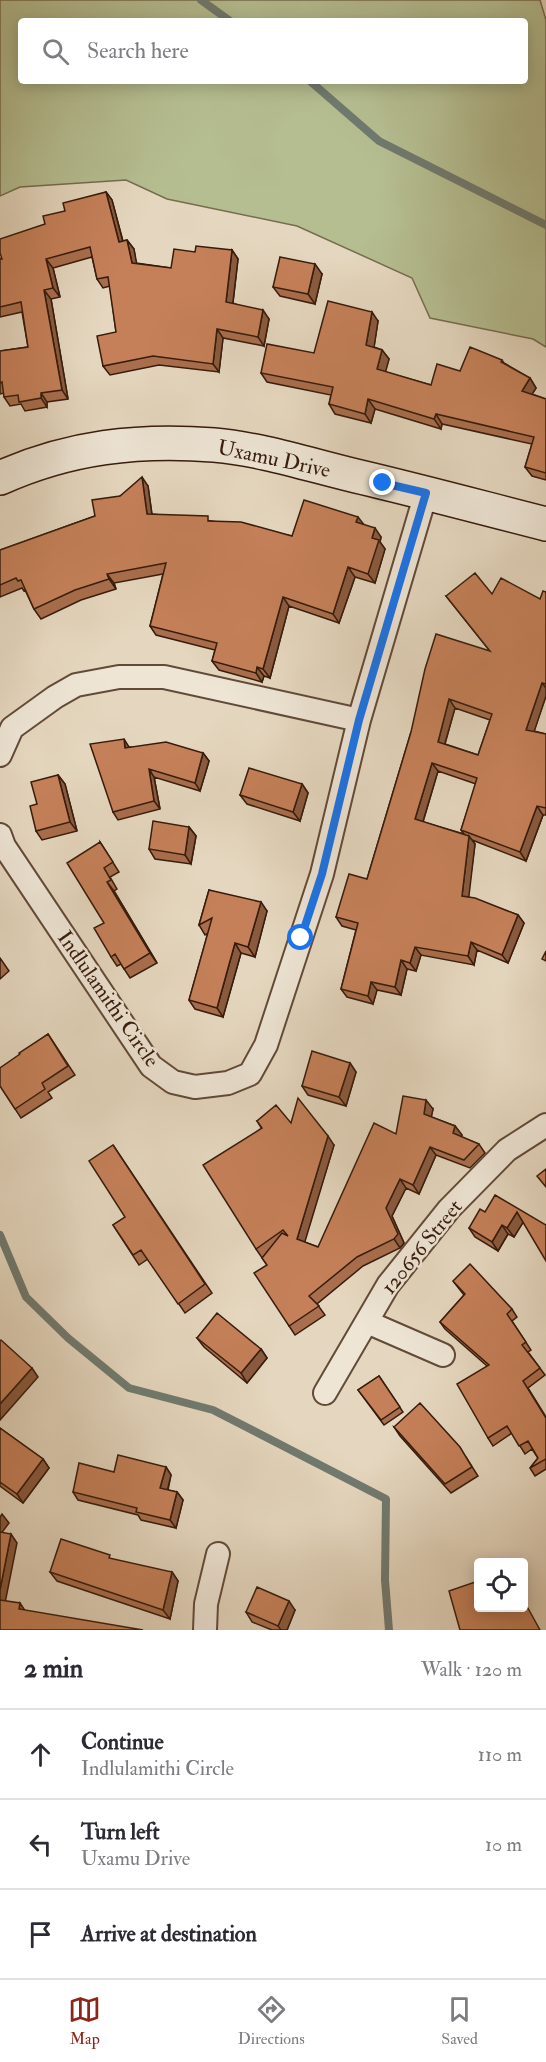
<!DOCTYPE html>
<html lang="en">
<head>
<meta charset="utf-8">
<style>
  body { margin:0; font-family:"IM FELL Double Pica",serif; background:#f7f7f7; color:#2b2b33 }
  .controls { position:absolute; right:18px; bottom:18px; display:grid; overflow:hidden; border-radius:6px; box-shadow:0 3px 15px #0003 }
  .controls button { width:54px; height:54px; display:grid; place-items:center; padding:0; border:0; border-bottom:2px solid #e1e1e2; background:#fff; color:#2b2b33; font:30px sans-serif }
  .stop { position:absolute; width:18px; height:18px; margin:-14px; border:4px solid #1a73e8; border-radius:50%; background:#fff }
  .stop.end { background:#1a73e8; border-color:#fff; box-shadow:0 2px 6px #0008 }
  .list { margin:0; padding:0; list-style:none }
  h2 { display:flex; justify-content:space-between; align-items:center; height:78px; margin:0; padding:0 24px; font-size:26px }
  h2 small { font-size:20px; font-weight:400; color:#7c7c81 }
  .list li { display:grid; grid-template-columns:39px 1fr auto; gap:18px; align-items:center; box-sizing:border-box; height:90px; padding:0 24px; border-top:2px solid #e1e1e2 }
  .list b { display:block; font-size:22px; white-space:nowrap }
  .list p { margin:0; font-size:20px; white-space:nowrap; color:#7c7c81 }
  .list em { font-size:20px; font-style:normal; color:#7c7c81 }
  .icon { flex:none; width:33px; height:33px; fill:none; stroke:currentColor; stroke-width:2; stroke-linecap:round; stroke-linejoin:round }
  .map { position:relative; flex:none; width:546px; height:1630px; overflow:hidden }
  .search { position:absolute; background:#fff; box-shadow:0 3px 15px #0003; left:18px; right:18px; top:18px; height:66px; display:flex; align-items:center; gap:15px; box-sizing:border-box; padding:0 21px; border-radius:6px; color:#7c7c81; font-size:22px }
  .sheet { height:348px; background:#fff }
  nav { display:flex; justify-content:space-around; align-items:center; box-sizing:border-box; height:84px; border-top:2px solid #e1e1e2; background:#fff; font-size:16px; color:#7c7c81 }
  nav a { display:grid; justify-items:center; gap:3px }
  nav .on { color:#8f2418 }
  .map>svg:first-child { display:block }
  .green { fill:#b5be91; stroke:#766c4e; stroke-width:1.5; fill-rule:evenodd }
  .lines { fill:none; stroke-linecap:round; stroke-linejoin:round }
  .stream { stroke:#707a6f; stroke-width:8 }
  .street-casing { stroke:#624a39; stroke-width:26 }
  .secondary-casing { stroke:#371b0c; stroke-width:36 }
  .street { stroke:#eee5d5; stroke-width:22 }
  .secondary { stroke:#eee5d5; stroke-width:33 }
  .wall { fill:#a96e4d; stroke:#371b0c; stroke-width:1.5; fill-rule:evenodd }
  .shaded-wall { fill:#8a5a3e; stroke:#371b0c; stroke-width:1.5 }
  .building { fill:#c58059; stroke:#371b0c; stroke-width:1.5; fill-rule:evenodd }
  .route { stroke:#1a73e8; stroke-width:8 }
  .labels { text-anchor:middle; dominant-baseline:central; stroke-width:5; stroke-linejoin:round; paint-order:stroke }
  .street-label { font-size:21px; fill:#371b0c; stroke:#eee5d5 }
</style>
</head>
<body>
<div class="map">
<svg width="546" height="1630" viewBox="0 0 546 1630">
  <rect width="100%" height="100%" fill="#e5d7bf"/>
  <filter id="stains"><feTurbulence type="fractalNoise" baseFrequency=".00333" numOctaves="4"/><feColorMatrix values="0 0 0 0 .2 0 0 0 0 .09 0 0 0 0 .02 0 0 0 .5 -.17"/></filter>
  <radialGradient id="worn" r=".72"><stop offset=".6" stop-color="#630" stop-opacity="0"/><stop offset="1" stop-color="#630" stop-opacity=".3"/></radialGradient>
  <path class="green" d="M0,0H540L546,20V347L533,339L430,318L412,278L297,226L167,199L126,180L20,187L0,196ZM21,21H525V81H21Z"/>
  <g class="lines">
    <path class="stream" d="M201,0L230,21
      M310,81L379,141L546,225
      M0,1235L26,1297L68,1338L129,1388L213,1410L386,1499L385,1580L389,1630"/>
    <g class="street-casing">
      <path id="street" d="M0,755L12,728L55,697L76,685L119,677H164L359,720
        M0,835L4,846L151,1066L173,1082L195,1087L228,1083L250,1074L266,1045L322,874L359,720L426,493
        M367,1322L443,1355
        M325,1393L388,1285L449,1209L507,1150L546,1125
        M205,1630L206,1604L218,1554"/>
    </g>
    <g class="secondary-casing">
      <path id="secondary" d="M0,478C69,447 138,439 214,445C261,449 310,465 356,476C420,491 483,508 546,524"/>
    </g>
    <use href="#street" class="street"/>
    <use href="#secondary" class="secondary"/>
  </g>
  <path class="wall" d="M106,192L112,200L123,241L127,240L134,249L136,263L171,268L195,252L232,250L238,259L233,303L269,319L264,346L223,338L219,372L159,365L110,375L103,366L116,332L110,286L103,288L97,279L92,257L53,268L60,297L51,299L68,399L47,402V407L25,411L21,404L10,406L4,397V393L0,394V351L28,347L22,312L0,317V259L45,224L65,211Z
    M322,274L315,304L280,296L273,287Z
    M378,321L374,347L382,350L389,359L385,372L431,385L460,371L502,360L504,363L530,378L536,388L532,394L546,399V480L532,476L525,467L532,444L442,424L441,429L375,409L371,423L335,414L329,404L331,395L267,382L261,373L314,353Z
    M148,486L152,514L212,521L292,536L363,524L381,537L380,542L385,549L375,583L355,577L339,623L289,606L270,678L264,676L262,682L219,670L212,661L215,650L156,635L150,626L163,574L114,583L116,589L81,600L41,619L34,609L25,590L24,591L22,588L0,597V550L95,516L120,496Z
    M546,592V696L534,731L546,734V815H543L526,861L472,840L475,844L468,897L518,915L524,923L508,963L477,950L474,965L421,955L416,971L407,969L401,995L377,990L373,1004L347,997L341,989L356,930L342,926L336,917L367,879L411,732L489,650L446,596L492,594L540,599ZM455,708L490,720L478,755L445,744ZM438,771L476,784L461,830L464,834L423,822Z
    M129,747L203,753L209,761L200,791L154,777L160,809L118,820L113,812Z
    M58,775L65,784L77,831L42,840L36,831L37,804Z
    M302,784L308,793L300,821L247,804L240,795Z
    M189,827L196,836L191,864L155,859L149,849Z
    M100,842L119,872L110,877L117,889L114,891L157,963L130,978L121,964L117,966L111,957L104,923Z
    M209,890L267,911L255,957L241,953L223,1017L195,1009L189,1000L208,933L205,935L199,925Z
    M0,958L9,971L0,979Z
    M48,1034L75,1075L48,1092L52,1098L21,1118L0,1086L20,1054Z
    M350,1063L356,1072L346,1106L308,1095L302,1086Z
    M433,1109L431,1117L455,1126L462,1135L461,1137L479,1144L485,1153L470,1168L436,1155L419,1194L406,1188L392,1216L404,1243L400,1248L363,1266L317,1304L325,1315L295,1335L289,1326L267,1265L256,1249L262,1129L257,1121L291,1123L334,1145L304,1242L318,1247L396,1134Z
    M113,1145L212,1293L185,1313L148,1259L139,1265L113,1225L125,1217Z
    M485,1212L523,1222L514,1237L508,1234L498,1251L475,1237L469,1228Z
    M453,1281L512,1309L517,1317L512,1321L531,1350L528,1352L545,1375L528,1388L546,1417V1469L535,1476L530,1468L538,1458L532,1449L525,1454L512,1433L493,1446L488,1438L487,1366L445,1329L440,1322L464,1295Z
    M197,1338L261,1349L267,1358L247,1383L204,1347Z
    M379,1376L403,1412L384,1425L358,1390Z
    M394,1427L466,1457L478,1476L451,1493L400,1436Z
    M0,1428L43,1459L49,1468L23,1503L0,1486Z
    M166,1467L171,1475L168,1490L177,1492L183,1500L176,1528L141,1520L138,1515L78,1500L73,1492L114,1472Z
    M50,1572H172L178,1581L170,1619L57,1581Z
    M295,1610L287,1630H272L252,1622L246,1612Z"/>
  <path class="shaded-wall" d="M106,192L112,200L125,250L119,242Z
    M127,240L134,249L138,271L132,263Z
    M232,250L238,259L232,310L226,302Z
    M46,259L53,268L60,297L53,288Z
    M315,264L322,274L315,304L308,294Z
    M44,290L51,299L68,399L62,390Z
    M263,310L269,319L264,346L258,337Z
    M372,312L378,321L373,354L366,345Z
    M217,329L223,338L219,372L213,364Z
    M382,350L389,359L384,378L377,369Z
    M530,378L536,388L528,401L522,391Z
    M41,393L47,402V407L41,398Z
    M368,399L375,409L371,423L365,414Z
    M436,414L442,424L441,429L434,419Z
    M142,477L148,486L153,523L147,514Z
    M358,517L365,526L356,522Z
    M375,528L381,537L380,542L385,549L375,583L368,574L372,538Z
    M348,567L355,577L339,623L333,614Z
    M107,574L114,583L116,589L109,579Z
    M283,597L289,606L270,678L263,669Z
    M257,667L264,676L262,682L256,673Z
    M542,683L546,688V696L532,738L526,730Z
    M449,699L455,708L443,750L438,742Z
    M124,739L129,747L125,748Z
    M203,753L209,761L200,791L195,783Z
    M432,763L438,771L421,828L415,819Z
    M149,769L154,777L160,809L154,801Z
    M58,775L65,784L77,831L70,822Z
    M302,784L308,793L300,821L293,812Z
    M537,806L543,815L526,861L520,852Z
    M189,827L196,836L191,864L185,855Z
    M469,836L475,844L468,904L462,896Z
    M107,882L114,891L157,963L150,953Z
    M261,902L267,911L255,957L248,947Z
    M518,915L524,923L508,963L502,955Z
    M471,942L477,950L474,965L468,956Z
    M235,943L241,953L223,1017L217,1008Z
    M415,947L421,955L416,971L410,963Z
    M401,960L407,969L401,995L395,987Z
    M371,982L377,990L373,1004L368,996Z
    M350,1063L356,1072L346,1106L339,1097Z
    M426,1100L433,1109L430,1123L424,1114Z
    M455,1126L462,1135L459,1142L453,1133Z
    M328,1136L334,1145L303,1248L297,1239Z
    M430,1147L436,1155L419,1194L413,1185Z
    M400,1179L406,1188L392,1216L404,1243L400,1248L394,1239L386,1208Z
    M517,1212L524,1221L514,1237L507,1228Z
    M502,1225L508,1234L498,1251L492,1242Z
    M261,1349L267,1358L247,1383L241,1373Z
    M32,1368L38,1377L0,1420V1404Z
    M43,1459L49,1468L23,1503L17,1494Z
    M166,1467L171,1475L166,1496L160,1488Z
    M177,1492L183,1500L176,1528L170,1520Z
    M2,1514L9,1523L0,1535V1517Z
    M11,1534L17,1543L4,1608L0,1602V1590Z
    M172,1572L178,1581L170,1619L163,1610Z
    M289,1601L295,1610L287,1630H281L278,1626Z
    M20,1603L26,1612L19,1609Z"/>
  <path class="building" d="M106,192L119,242L127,240L132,263L171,268L174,249L195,252L196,246L232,250L226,302L263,310L258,337L217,329L213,364L153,356L103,366L97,336L116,332L108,277L97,279L90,247L46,259L53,288L44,290L62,390L41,393V398L19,402L18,395L4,397L2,382L0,383V351L28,347L21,302L0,307V259H2L0,253V239L45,224L43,216L65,211L63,203Z
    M280,257L315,264L308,294L273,287Z
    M328,301L372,312L366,345L382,350L377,369L431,385L437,364L460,371L470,347L502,360L501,362L530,378L522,391L546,399V473L525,467L534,437L436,414L434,419L368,399L365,414L329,404L333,387L261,373L267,344L314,353Z
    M142,477L147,514L208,516V521L241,522L292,536L304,500L358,517L356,522L375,528L372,538L379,540L368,574L348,567L333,614L283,597L263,669L257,667L256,673L212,661L217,643L150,626L166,563L107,574L109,579L75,590L34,609L21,580L18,581L16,578L0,585V550L95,516L92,500L120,496Z
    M475,573L492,594L501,578L540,599L543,591L546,592V684L542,683L526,730L546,734V808L537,806L520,852L461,830L477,778L432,763L415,819L469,836L462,896L475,898L518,915L502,955L471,942L468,956L415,947L410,963L401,960L395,987L371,982L368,996L341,989L358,923L336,917L349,874L367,879L411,732L425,669L436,634L490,651L446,596ZM449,699L492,714L478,755L438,742Z
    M124,739L125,748L166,742L203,753L195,783L149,769L154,801L113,812L90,744Z
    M249,768L302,784L293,812L240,795Z
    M58,775L70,822L36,831L30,806L37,804L31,782Z
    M153,821L189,827L185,855L149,849Z
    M100,842L113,862L104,868L111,880L107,882L150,953L124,969L115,954L111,957L94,928L104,923L67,863Z
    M209,890L261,902L248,947L235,943L217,1008L189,1000L212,918L199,925Z
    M546,951V961L542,959Z
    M48,1034L68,1066L42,1083L45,1089L15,1109L0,1086V1068L20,1054L19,1053Z
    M312,1051L350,1063L339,1097L302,1086Z
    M403,1096L426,1100L424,1114L455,1126L453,1133L479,1144L464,1160L430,1147L413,1185L400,1179L386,1208L398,1234L394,1239L357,1257L309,1296L319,1306L289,1326L254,1273L267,1265L262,1258L282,1233L288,1236L283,1230L256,1249L203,1165L262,1128L257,1121L276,1105L291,1123L298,1098L328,1136L297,1239L318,1247L374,1123L396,1134Z
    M113,1145L205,1284L178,1304L141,1250L133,1255L113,1225L125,1217L89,1161Z
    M546,1169V1187L537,1176Z
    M495,1195L546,1225V1261L517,1212L507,1228L502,1225L492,1242L469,1228L480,1209L485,1212Z
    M470,1264L512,1309L507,1314L526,1342L522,1345L540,1368L523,1381L546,1418V1459L530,1468L538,1458L528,1441L519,1446L507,1426L488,1438L457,1384L489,1365L440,1322L465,1294L453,1281Z
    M217,1313L261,1349L241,1373L197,1338Z
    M1,1340L32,1368L0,1404V1341Z
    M379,1376L400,1407L381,1420L358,1390Z
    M420,1403L460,1447L472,1467L445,1484L394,1427Z
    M0,1428L43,1459L17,1494L0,1482Z
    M118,1455L166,1467L160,1488L177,1492L170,1520L136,1512L137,1508L73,1492L79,1463L114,1472Z
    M0,1532L11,1534L0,1590Z
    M61,1539L110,1555L109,1558L172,1572L163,1610L50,1572Z
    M478,1581V1608H524V1601L540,1630H460L449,1591Z
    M257,1587L289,1601L278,1626L246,1612Z
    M0,1600L20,1603L19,1609L143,1630H0Z"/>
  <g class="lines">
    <path class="route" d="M301,938L322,874L359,720L426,493L383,483"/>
  </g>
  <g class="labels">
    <g class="street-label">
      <text transform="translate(274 459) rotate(12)">Uxamu Drive</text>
      <text transform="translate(108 999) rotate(55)">Indlulamithi Circle</text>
      <text transform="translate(422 1247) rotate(-51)">120656 Street</text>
    </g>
  </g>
  <rect width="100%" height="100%" filter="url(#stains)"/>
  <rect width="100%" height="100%" fill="url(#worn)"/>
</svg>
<div class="controls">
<button><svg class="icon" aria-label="locate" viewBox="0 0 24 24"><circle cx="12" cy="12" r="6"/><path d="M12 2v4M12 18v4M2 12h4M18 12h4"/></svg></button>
</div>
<div class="stop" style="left:301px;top:938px"></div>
<div class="stop end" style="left:383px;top:483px"></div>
<div class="search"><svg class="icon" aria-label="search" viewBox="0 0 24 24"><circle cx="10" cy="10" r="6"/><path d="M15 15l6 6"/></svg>Search here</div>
</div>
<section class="sheet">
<h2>2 min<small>Walk · 120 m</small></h2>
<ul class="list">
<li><svg class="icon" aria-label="ahead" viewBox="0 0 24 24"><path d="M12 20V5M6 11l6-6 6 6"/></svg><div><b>Continue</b><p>Indlulamithi Circle</p></div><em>110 m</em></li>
<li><svg class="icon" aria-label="left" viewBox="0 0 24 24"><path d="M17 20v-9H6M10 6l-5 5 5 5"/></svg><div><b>Turn left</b><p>Uxamu Drive</p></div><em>10 m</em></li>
<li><svg class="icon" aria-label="arrive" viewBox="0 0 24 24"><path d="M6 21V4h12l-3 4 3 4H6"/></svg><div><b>Arrive at destination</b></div></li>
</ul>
</section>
<nav>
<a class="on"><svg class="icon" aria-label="map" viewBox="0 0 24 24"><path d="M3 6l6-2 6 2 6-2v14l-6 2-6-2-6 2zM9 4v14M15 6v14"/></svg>Map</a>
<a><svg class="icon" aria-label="directions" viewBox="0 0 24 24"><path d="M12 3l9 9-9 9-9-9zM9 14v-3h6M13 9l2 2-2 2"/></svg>Directions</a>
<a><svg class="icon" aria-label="saved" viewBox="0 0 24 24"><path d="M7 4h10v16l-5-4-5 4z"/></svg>Saved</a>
</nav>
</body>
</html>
